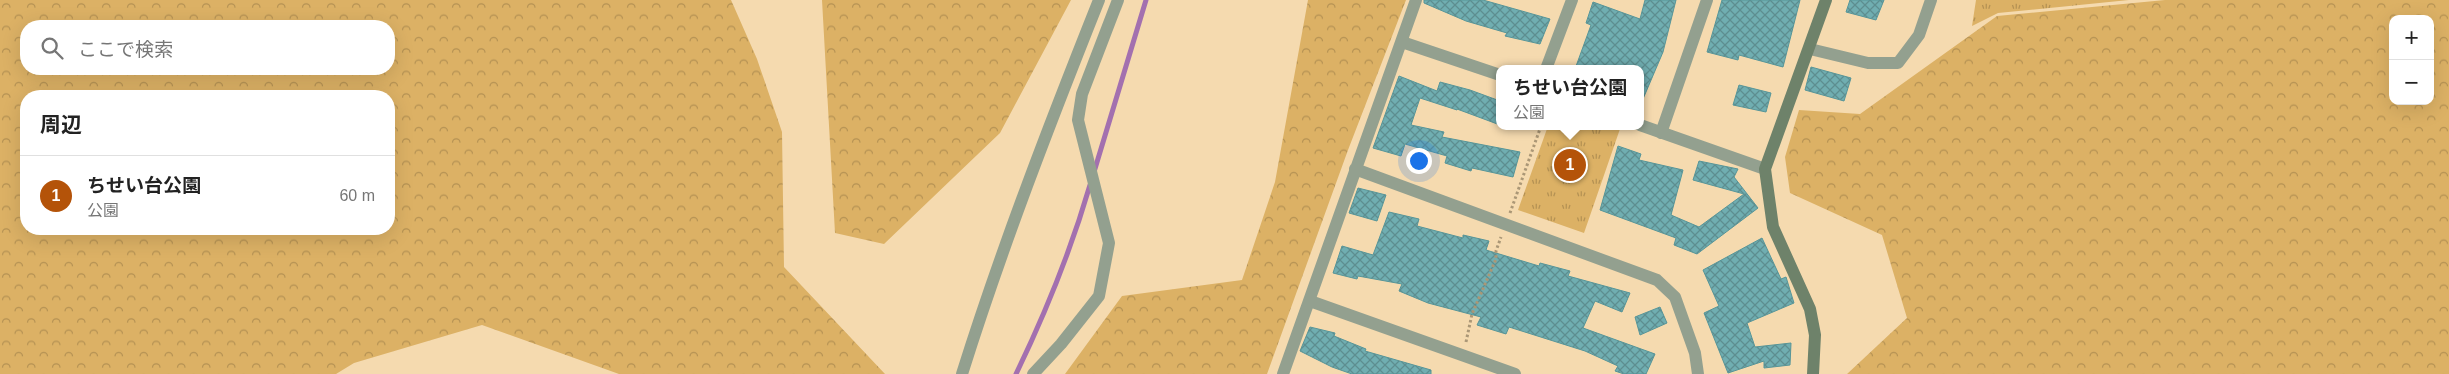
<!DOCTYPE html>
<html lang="ja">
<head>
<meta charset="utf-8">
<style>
  body { margin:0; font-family:Arial,"Noto Sans JP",sans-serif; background:#f6f6f6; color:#222 }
  .controls { position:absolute; right:15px; top:15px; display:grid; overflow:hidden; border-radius:10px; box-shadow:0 5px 20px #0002 }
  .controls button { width:45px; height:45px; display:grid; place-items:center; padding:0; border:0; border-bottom:1px solid #e0e0e0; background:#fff; color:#222; font:25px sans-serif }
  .you { position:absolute; left:1418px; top:160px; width:18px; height:18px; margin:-12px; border:4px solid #fff; border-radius:50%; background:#1a73e8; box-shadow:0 0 0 8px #1a73e833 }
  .badge { display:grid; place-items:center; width:32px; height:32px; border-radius:50%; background:#b45309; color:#fff; font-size:16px; font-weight:700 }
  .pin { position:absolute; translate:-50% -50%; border:2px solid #fff; box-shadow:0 1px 5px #0006 }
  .popup { position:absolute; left:1496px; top:65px; width:148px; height:65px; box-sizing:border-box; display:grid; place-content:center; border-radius:10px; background:#fff; filter:drop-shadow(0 1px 4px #0005); font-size:16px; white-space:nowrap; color:#767676 }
  .popup b { font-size:19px; color:#222 }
  .popup::after { content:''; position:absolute; left:50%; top:100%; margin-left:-10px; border:10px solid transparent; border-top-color:#fff }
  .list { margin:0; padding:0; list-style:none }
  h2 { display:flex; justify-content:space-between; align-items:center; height:65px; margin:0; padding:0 20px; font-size:21px }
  h2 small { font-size:16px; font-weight:400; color:#767676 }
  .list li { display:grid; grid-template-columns:32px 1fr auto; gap:15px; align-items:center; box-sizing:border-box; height:80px; padding:0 20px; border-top:1px solid #e0e0e0 }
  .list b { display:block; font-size:19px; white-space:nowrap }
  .list p { margin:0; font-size:16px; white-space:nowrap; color:#767676 }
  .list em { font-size:16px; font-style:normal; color:#767676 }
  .icon { flex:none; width:28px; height:28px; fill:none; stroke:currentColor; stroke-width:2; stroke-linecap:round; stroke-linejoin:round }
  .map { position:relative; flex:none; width:2449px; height:374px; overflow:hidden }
  .search { position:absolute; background:#fff; box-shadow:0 5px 20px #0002; left:20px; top:20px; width:375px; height:55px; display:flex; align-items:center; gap:12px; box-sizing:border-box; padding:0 18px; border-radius:20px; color:#767676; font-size:19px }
  .panel { position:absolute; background:#fff; box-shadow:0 5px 20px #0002; left:20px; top:90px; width:375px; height:145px; border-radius:20px }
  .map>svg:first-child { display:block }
  .forest { fill:url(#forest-crowns); fill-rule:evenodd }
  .park { fill:url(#park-tufts) }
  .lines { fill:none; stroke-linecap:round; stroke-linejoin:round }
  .stream { stroke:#a370af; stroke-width:5 }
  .building { fill:url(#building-cross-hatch); stroke:#579598 }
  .path { stroke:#ab9776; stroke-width:3; stroke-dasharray:2.5 2.5; stroke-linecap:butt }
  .street { stroke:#93a08f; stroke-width:12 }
  .secondary { stroke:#6e826a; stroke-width:12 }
</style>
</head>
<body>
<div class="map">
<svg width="2449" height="374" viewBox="0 0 2449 374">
  <defs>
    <pattern id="forest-crowns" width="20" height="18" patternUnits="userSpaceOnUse" patternTransform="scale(1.25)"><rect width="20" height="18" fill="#dcb165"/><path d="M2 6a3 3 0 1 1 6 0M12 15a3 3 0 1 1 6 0" fill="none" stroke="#b49153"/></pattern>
    <pattern id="park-tufts" width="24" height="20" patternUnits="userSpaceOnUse" patternTransform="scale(1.25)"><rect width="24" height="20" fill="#dcb165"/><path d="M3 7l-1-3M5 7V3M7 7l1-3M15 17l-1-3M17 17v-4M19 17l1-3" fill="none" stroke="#b49153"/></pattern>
    <pattern id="building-cross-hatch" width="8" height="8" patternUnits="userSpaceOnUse" patternTransform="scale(1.25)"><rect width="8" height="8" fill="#70aeb1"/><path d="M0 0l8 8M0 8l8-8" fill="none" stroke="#5d8e90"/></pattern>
  </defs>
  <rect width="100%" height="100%" fill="#f5daaf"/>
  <path class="forest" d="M0,0H731L757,59L782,132L784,267L885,374H619L482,325L354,363L336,374H0ZM389,26V69H26V26ZM26,96H389V229H26Z
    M822,0H1071L1000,133L884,244L835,233Z
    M1308,0H1406L1348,150L1267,374H1065L1122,296L1242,280L1275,182Z
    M2165,0H2449V374H1847L1907,318L1882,235L1790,193L1785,157L1799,110L1860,114L1997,16ZM2393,19H2430V101H2393Z"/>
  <path class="park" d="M1976,0H2129L1998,13L1972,26Z
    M1548,126H1621L1584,233L1518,210Z"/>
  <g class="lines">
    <path class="stream" d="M1094,172L1146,0
      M1016,374C1046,312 1071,250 1090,185"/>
  </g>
  <path class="building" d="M1424,0H1483L1550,19L1540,44L1505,36L1507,33L1466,21L1424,3Z
    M1645,0H1676L1663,52L1640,106V69H1575L1591,25L1586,23L1593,2L1640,19Z
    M1722,0H1800L1783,67L1739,55L1738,60L1707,52Z
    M1850,0H1884L1876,20L1846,12Z
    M1811,67L1851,78L1844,101L1805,90Z
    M1399,76L1437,91L1440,82L1470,90L1500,101V125L1457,109V110L1420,98L1411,125L1444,132L1442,137L1520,152L1513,177L1472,168L1471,171L1445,163L1447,156L1405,144L1401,156L1373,148Z
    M1739,85L1771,93L1766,112L1733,105Z
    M1618,146L1641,154L1639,160L1683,170L1671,215L1699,227L1744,194L1693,180L1699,161L1738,169L1734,177L1758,208L1697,254L1674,245L1676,238L1600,210Z
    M1358,188L1386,195L1377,221L1349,213Z
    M1389,212L1419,219L1417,226L1463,238V235L1489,241L1486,250L1539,266L1540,263L1570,271L1568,276L1630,293L1622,312L1595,301L1583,328L1655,354L1646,374H1624L1615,371L1618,366L1585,351L1509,327L1506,334L1477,325L1481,317L1428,303L1399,291L1402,284L1358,276L1357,279L1333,273L1342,246L1373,255Z
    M1762,238L1781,279L1786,277L1794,303L1747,323L1755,347L1791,343L1790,365L1764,368V361L1728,373L1704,313L1719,306L1703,270Z
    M1660,307L1667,323L1640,335L1635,317Z
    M1310,327L1335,333L1334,336L1366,349L1365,351L1431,370V374H1352L1332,367L1300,351Z"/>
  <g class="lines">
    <path class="path" d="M1510,213L1541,126
      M1466,342L1472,314L1496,259V251L1501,237"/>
    <path class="street" d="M1402,42L1500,75
      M1810,49L1868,63H1898L1919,35L1931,0
      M1546,69L1572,0
      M1640,125L1765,169
      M1661,133L1707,0
      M1355,169L1657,280L1675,297L1695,353L1698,374
      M1310,301L1515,374
      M962,374C1002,247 1050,123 1099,0
      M1033,374L1061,344L1099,296L1109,243L1078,120L1082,94L1118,0
      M1283,374L1416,0"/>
    <path class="secondary" d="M1813,374L1815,335L1810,309L1773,227L1765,169L1826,0"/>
  </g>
</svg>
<div class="controls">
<button>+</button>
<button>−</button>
</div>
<div class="you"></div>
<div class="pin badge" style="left:1570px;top:165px">1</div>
<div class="popup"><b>ちせい台公園</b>公園</div>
<div class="search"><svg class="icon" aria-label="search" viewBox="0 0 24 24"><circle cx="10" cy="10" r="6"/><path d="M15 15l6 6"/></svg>ここで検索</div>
<section class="panel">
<h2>周辺<small></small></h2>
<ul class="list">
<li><span class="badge">1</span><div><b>ちせい台公園</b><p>公園</p></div><em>60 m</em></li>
</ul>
</section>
</div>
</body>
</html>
